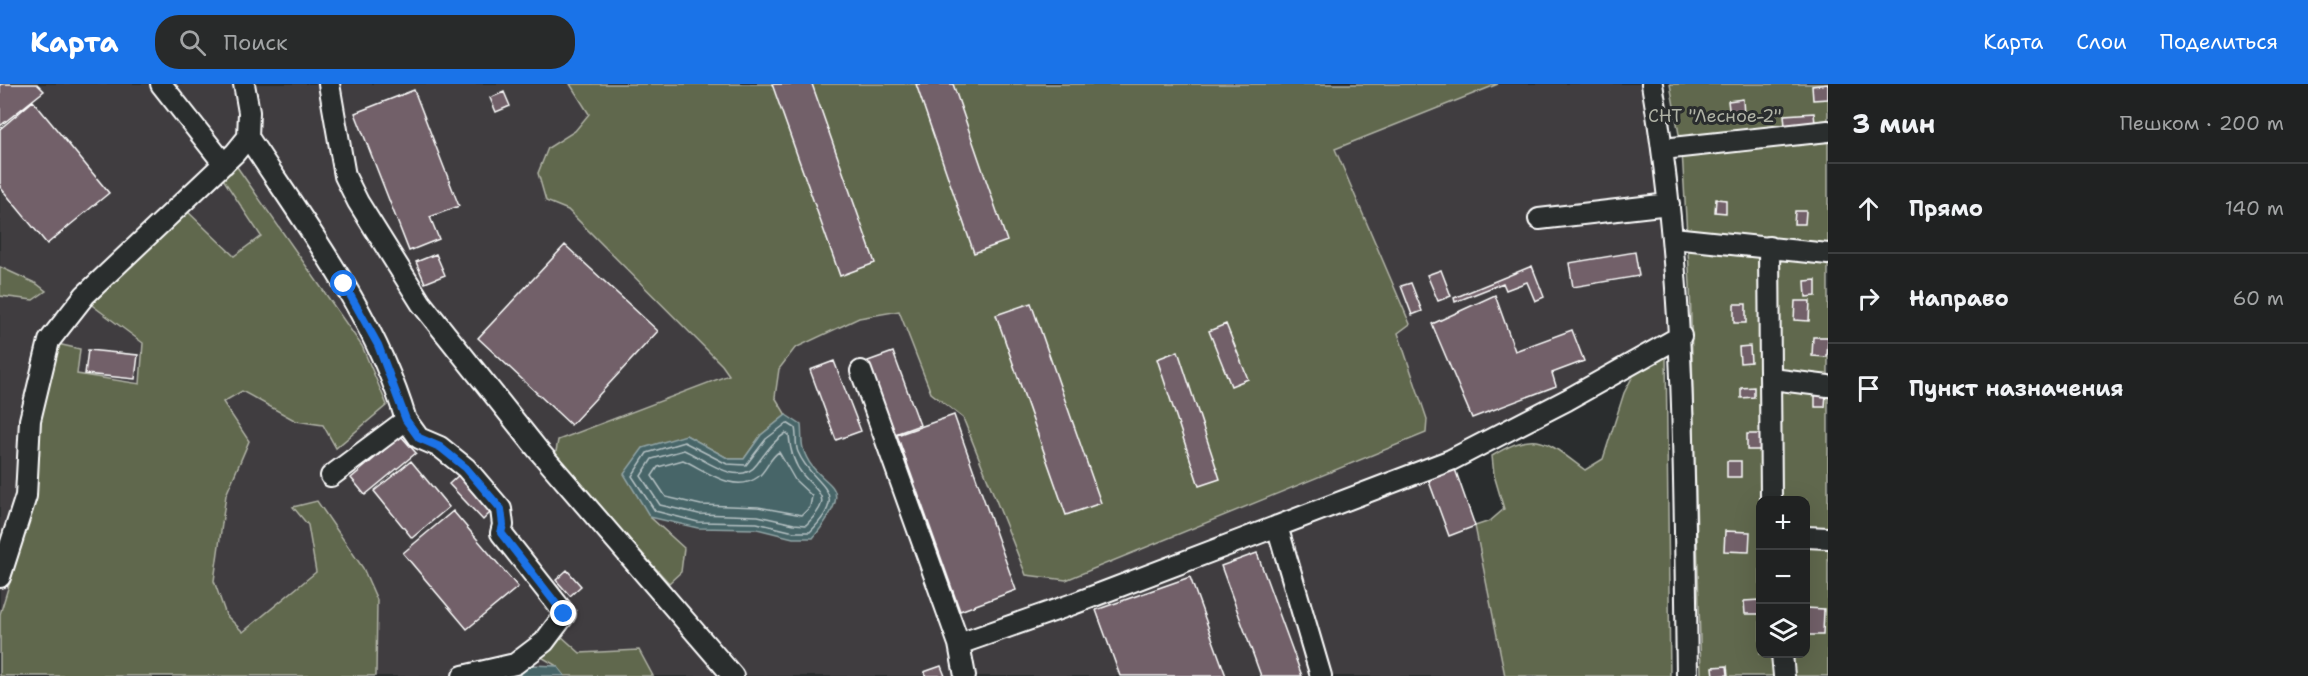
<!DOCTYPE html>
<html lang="ru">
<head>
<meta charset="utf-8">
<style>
  body { margin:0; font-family:"Shantell Sans",sans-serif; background:#282a2a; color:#f1f3f6 }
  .controls { position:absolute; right:18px; bottom:18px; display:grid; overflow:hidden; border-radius:12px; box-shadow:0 6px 24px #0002 }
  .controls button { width:54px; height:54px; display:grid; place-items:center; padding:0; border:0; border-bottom:2px solid #3d3f40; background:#202222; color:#f1f3f6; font:30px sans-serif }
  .stop { position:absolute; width:18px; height:18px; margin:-14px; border:4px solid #1a73e8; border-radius:50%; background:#fff }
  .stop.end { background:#1a73e8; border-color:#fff; box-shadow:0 2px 6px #0008 }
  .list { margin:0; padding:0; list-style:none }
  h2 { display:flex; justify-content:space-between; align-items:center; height:78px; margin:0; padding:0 24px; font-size:26px }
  h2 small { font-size:20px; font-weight:400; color:#a2a4a5 }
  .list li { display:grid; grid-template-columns:39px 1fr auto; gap:18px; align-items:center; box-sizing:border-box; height:90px; padding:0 24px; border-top:2px solid #3d3f40 }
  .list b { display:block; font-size:22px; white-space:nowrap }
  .list em { font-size:20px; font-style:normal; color:#a2a4a5 }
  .icon { flex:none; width:33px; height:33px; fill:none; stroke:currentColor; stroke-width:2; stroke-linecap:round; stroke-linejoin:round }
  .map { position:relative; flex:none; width:1828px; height:592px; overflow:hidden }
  header { display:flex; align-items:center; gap:36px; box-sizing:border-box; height:84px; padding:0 30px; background:#1a73e8; color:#fff }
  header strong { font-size:28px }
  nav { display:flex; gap:33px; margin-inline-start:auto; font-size:21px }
  .search { width:420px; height:54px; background:#282a2a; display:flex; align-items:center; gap:15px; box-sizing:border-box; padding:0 21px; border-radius:24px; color:#a2a4a5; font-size:22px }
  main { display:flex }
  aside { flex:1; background:#202222 }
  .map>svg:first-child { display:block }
  .built { fill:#403d40 }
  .green { fill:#61674e; stroke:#b0b3a6; stroke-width:1.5; fill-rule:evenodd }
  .water { fill:#466568; stroke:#90a3a4; stroke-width:1.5 }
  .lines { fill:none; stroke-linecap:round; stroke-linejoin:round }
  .shore { stroke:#b5c1c3; stroke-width:1.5 }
  .building { fill:#726169; stroke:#fff; stroke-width:1.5 }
  .minor-casing { stroke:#fff; stroke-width:24 }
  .minor { stroke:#2a2d2e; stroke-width:20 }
  .route { stroke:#1a73e8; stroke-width:8 }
  .labels { text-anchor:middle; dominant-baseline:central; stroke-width:6; stroke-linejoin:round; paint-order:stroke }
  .park-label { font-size:18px; fill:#b0b3a6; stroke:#2a2d2e }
</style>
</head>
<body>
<header>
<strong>Карта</strong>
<div class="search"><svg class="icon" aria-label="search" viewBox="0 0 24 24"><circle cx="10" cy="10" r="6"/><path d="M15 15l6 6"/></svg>Поиск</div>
<nav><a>Карта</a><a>Слои</a><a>Поделиться</a></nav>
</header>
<main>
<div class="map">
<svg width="1828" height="592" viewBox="0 0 1828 592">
  <rect width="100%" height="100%" fill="#2a2d2e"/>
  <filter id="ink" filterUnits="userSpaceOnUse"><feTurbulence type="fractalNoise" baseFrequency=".0167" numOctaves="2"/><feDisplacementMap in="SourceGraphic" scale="12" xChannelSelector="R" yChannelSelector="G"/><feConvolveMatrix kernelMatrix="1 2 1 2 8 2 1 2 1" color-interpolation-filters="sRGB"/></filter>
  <g filter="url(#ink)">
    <path class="built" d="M0,0H1307L1335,64L1498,0H1643L1660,109L1673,248L1447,366L1475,442L1505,592H0V212L33,215L37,200L0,183Z"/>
    <path class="green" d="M570,0H1498L1335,65L1410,240L1398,249L1427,335L1426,349L1066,496L1026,491L963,334L931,309L899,227L859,234L795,264L779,285L775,313L786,331L761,351L744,375H729L686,351L650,433L684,464L681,488L669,499L555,373L558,356L729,291L722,281L568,126L546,117L538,89L548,64L575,47L589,30Z
      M1670,0H1828V592H1701L1690,201L1682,67ZM1760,416H1806V570H1760Z
      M235,80L362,262L387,321L336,364L323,341L296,337L242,307L223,318L249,357L226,411L214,497L226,531L243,548L316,488L308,441L293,423L317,417L363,484L377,516L376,592H0V530L36,413L39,328L53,259L80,265L77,290L140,300L143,259L89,219L185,125L234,172L261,152L221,92Z
      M0,183L37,200L46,207L33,216L0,212Z
      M1666,268L1670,592H1505L1475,442L1490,437L1504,425L1494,391L1492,372C1537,343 1548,359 1585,386L1603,375L1624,309L1636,286Z
      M560,551L580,569L639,566L653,592H565L557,582L538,571Z"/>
    <path class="water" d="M786,331L801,341C802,348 801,357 803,364C815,408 864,391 813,454H793L757,445L698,444L650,433L624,390L643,364L686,351L729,375H744L761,351Z
      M531,581L557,582L565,592H511Z"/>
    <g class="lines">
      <path class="shore" d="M787,339L795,344C797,352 795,361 798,368C813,404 853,405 810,448H794L757,439L698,438L655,427L632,392L647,369L684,358L727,380L746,381L766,355Z
        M786,349L789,351C790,366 793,379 803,391C821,412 833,414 806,441L794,440L758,432L699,430L660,421L641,392L652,375L684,366C703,374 739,405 757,380C766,368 773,357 786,349Z
        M779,368L795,396L812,412L810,423L802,431L758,423L701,421L666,413L652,392L658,383L683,376C704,385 734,411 758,393C767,386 770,373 779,368Z"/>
    </g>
    <path class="building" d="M0,0H37L44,7L0,42Z
      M772,0H812L875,179L840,192Z
      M916,0H953L1007,157L974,169Z
      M1828,0V15L1813,16L1812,2Z
      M414,6L459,122L430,133L439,155L409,167L355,29Z
      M504,8L510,22L496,28L490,14Z
      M1743,15L1744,32L1730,33L1728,17Z
      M33,17L109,109L47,160L0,103V45Z
      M1814,29L1815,40L1785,42L1784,31Z
      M1716,115L1726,116V129L1715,128Z
      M1795,127H1806L1805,140H1794Z
      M565,161L658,247L571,341L478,254Z
      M1635,168L1639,192L1573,203L1569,179Z
      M436,170L445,191L425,199L416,178Z
      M1532,182L1544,213L1535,217L1527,198L1506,206L1503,199L1455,218L1454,214Z
      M1441,186L1451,212L1438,217L1427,191Z
      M1816,196V212L1806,213L1805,197Z
      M1411,199L1422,227L1412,231L1401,202Z
      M1495,211L1515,267L1572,246L1584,277L1552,289L1556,302L1472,334L1432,240Z
      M1795,217H1810L1809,237L1794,236Z
      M1031,219L1101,419L1066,431L996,231Z
      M1734,220H1746V239H1734Z
      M1226,240L1248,295L1231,302L1209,247Z
      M1813,253H1828L1827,273L1812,272Z
      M1750,262L1751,278L1740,279L1739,263Z
      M88,266L138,271L135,295L85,290Z
      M1178,267L1220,395L1199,402L1157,275Z
      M893,268L920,341L895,350L868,277Z
      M834,277L861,347L836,356L810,286Z
      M1754,303V313L1741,314V304Z
      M1815,310H1826L1825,323H1815Z
      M954,331L1016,506L960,527L897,351Z
      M1747,350H1760L1761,366H1747Z
      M401,352L416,369L365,411L351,394Z
      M411,377L449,423L412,454L374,407Z
      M1727,377H1741V393H1727Z
      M1455,385L1475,442L1449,452L1428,395Z
      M461,389L494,425L483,436L449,400Z
      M453,427L518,503L467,545L403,469Z
      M1725,447L1750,448L1749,468L1724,467Z
      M1257,469L1302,592H1261L1221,482Z
      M567,486L581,502L570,512L556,496Z
      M1190,493L1226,592H1120L1096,526Z
      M1760,516V530H1745L1744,517Z
      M1806,524L1824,525L1823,551H1806Z
      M941,582L945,592H926L924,588Z
      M1727,582L1728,591L1714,592L1713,583Z"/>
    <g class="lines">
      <g class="minor-casing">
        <path id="minor" d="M161,0L224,80
          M329,0L345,92L358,118L421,219L538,366L733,592
          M1652,0C1686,196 1684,394 1687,592
          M248,53C307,143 375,232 406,336L331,392
          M1663,65L1828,47
          M1539,135L1669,120
          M1673,154L1828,170
          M1769,163L1771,416
          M861,287L959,560L965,592
          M1772,295L1828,302
          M406,336L419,354L440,363L466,384L501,425L503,441L501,449L565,530L544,558L515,580L463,592
          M1277,442L1321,592
          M1806,453L1828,454
          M0,493L26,412L30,336L49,257L85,211L235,69L248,53L249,28L244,0
          M959,560L1073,520L1451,376L1567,316L1681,252
          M1782,570L1784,592"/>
      </g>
      <use href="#minor" class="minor"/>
    </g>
  </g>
  <g class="lines" filter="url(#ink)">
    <path class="route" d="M344,200L378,261L406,336L419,354L440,363L466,384L501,425L503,441L501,449L564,530"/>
  </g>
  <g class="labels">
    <g class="park-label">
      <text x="1715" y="32">СНТ "Лесное-2"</text>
    </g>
  </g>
</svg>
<div class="controls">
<button>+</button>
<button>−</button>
<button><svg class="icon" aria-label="layers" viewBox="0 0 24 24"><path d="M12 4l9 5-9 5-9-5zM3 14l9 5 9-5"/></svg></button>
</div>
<div class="stop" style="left:344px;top:200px"></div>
<div class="stop end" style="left:564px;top:530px"></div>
</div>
<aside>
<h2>3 мин<small>Пешком · 200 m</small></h2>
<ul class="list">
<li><svg class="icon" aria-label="ahead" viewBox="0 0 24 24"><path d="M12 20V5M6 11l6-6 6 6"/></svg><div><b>Прямо</b></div><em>140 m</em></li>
<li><svg class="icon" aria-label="right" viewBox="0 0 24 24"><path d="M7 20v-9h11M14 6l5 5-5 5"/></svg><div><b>Направо</b></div><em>60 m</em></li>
<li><svg class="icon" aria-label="arrive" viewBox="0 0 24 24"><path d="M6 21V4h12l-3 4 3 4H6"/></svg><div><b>Пункт назначения</b></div></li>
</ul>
</aside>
</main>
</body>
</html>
